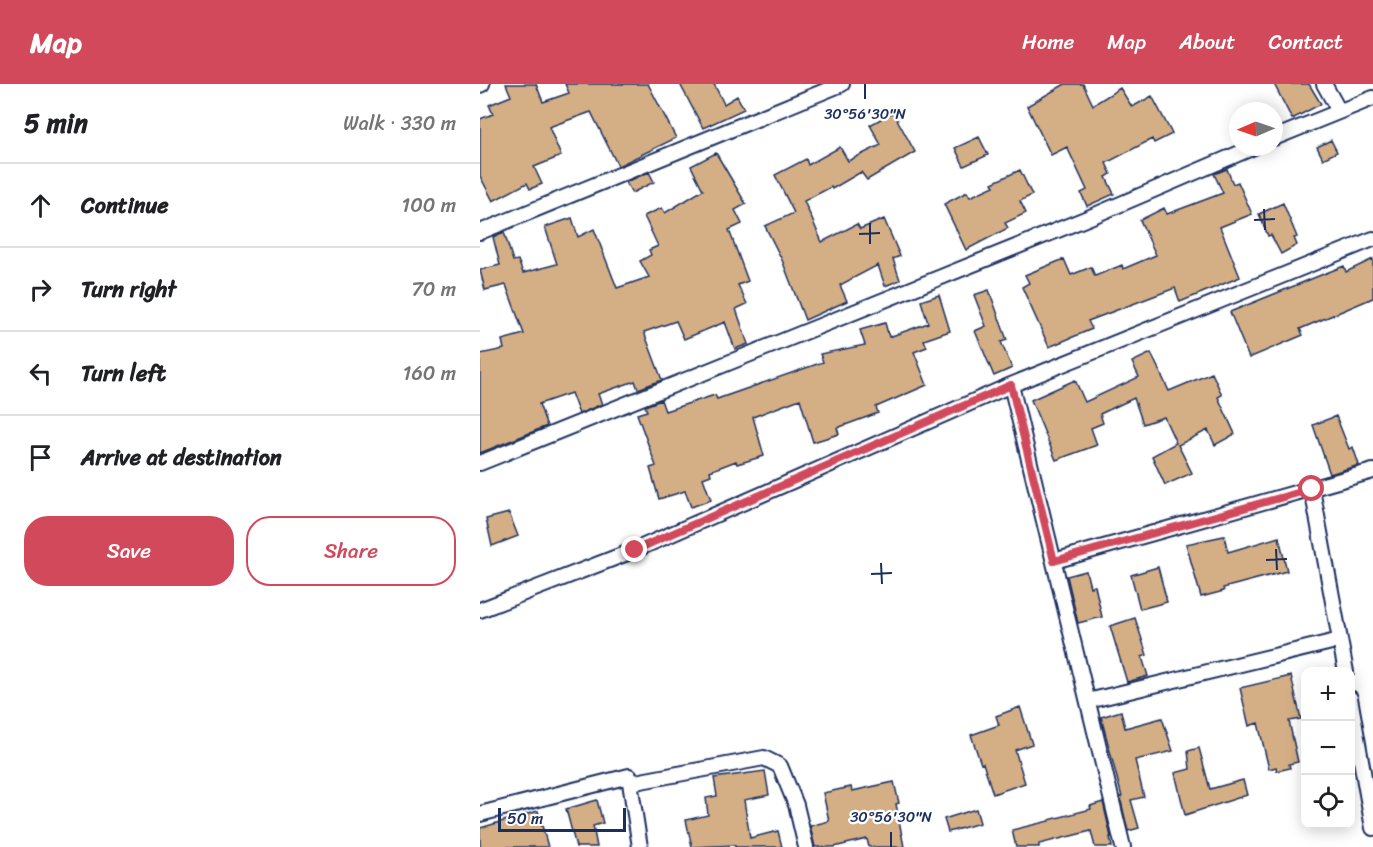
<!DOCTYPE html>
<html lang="en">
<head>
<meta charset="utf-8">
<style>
  body { margin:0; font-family:Sriracha,sans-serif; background:#f6f6f6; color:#202124 }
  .controls { position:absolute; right:18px; bottom:18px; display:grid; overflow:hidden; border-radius:12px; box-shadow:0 3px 15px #0003 }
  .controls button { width:54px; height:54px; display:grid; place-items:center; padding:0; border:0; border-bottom:2px solid #e0e0e0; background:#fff; color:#202124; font:30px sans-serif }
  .compass { position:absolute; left:749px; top:18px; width:54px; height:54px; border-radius:50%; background:#fff; box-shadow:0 3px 15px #0003; rotate:268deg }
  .scale { position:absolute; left:18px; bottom:15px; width:128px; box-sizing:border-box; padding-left:6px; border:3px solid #1b2f5e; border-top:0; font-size:16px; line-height:21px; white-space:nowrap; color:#1b2f5e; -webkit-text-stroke:4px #fff; paint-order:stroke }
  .stop { position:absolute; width:18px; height:18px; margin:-14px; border:4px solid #d1495b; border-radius:50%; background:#fff }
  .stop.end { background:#d1495b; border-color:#fff; box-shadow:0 2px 6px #0008 }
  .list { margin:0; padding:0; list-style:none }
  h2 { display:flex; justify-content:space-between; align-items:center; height:78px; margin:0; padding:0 24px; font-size:26px }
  h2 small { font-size:20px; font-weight:400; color:#757577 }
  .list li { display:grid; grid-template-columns:39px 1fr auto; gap:18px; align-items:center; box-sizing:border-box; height:84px; padding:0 24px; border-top:2px solid #e0e0e0 }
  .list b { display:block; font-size:22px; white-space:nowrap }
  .list em { font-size:20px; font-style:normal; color:#757577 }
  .actions { display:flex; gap:12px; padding:18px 24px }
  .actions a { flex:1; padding:14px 0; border:2px solid #d1495b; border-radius:24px; text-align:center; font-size:21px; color:#d1495b }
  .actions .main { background:#d1495b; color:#fff }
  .icon { flex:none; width:33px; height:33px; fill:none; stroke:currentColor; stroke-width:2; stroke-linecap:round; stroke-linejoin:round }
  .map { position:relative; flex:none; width:893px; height:763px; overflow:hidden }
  header { display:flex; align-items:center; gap:36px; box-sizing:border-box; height:84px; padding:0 30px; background:#d1495b; color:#fff }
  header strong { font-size:28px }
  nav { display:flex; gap:33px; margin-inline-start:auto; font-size:21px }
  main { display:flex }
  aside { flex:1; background:#fff }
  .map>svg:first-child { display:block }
  .building { fill:#d4af85; stroke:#1b2f5e; stroke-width:1.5 }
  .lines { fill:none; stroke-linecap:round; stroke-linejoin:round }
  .street-casing { stroke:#1b2f5e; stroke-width:18 }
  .street { stroke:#fff; stroke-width:14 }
  .route { stroke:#d1495b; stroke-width:8 }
  .ticks { fill:none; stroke:#1b2f5e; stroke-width:2 }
  .ticks-label { font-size:15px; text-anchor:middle; fill:#1b2f5e; stroke:#fff; stroke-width:4.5; stroke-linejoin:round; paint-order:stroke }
</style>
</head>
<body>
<header>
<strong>Map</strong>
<nav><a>Home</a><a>Map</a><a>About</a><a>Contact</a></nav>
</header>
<main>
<aside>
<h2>5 min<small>Walk · 330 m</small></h2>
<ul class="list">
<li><svg class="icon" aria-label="ahead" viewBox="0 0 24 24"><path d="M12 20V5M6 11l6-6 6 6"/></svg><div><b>Continue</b></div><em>100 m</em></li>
<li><svg class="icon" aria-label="right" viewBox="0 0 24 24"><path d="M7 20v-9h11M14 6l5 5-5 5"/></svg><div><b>Turn right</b></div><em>70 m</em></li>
<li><svg class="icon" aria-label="left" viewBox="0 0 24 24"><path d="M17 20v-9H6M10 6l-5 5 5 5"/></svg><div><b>Turn left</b></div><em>160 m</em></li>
<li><svg class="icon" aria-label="arrive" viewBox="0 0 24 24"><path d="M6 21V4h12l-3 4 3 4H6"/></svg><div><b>Arrive at destination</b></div></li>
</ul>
<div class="actions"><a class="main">Save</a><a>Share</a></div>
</aside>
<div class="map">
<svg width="893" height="763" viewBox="0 0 893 763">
  <rect width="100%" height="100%" fill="#fff"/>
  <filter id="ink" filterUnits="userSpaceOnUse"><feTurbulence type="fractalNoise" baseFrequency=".0167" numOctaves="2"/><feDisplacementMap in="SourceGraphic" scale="12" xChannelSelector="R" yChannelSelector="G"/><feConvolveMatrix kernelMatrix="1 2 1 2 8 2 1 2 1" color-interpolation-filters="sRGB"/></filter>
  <g filter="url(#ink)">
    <path class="building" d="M26,0H56L63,18L89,9L85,0H168L196,54L138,82L111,28L69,43L81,72L54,83L62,100L50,105L47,99L13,117L0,92V35L13,30L9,21L31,12Z
      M200,0H234L244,20L257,12L264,25L223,44Z
      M585,0H603L613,21L640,4L652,23L672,12L692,50L674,59L672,55L626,79L631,90L626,93L634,110L607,122L601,109L607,106L587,63L571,71L547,22Z
      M794,0H829L841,20L812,35Z
      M413,28L435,68L387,96L381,88L352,105L351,103L324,117L342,158L377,140L380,145L404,135L420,172L413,175L420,196L405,202L398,181L360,201L367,217L325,236L302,176L285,142L314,129L295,91L326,75L328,81L360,63L368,77L401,61L390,41Z
      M499,53L508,71L484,82L475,64Z
      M851,56L857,68L843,75L837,63Z
      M236,69L266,120L255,126L262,140L249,146L268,197L258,201L267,220L256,225L268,260L255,265L245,238L204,255L196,237L164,248L182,296L158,305L155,297L118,310L122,320L99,330L91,309L59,320L67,342L0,369V270L24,265L22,256L44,250L26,201L5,206L0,186L20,181L13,153L24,148L33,177L38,176L43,189L77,180L65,143L92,134L98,153L114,145L137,204L169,193L160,177L171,171L169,166L178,162L164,132L182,124L185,129L223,106L211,82Z
      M747,85L753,100L758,98L772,130L740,143L760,193L700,218L695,204L608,237L612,245L569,263L542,203L549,199L545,191L584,175L591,191L611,183L615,192L642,181L643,185L676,171L660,136L684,124L687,130L743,109L734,90Z
      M540,86L552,111L540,117L546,129L525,139L528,144L486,166L464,120L487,108L490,113L514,102L512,99Z
      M169,88L174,98L152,109L146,98Z
      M803,119L817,153L814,154L817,161L801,170L791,151L788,152L779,130Z
      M893,175V214L820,245L823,251L769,274L750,228L841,191L864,182L866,188Z
      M509,206L527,256L521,258L532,284L514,292L495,247L506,242L494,211Z
      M459,211L470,247L444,256L447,263L434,268L447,301L396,323L398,329L357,344L359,350L333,358L320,315L283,329L273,333L284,372L257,380L256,377L230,387L231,391L223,394L231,416L211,423L205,407L179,415L170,384L176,382L157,330L167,327L165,322L181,316L185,327L235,311L237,315L343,278L340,270L385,261L380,246L405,239L409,253L448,239L441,217Z
      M671,269L689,307L732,289L742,311L738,313L755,350L735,361L728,346L698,361L712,389L685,401L672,372L696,359L684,333L663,340L654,314L620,330L623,339L611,344L617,361L576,376L551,316L595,296L605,318L659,293L652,278Z
      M856,332L869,365L873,363L879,381L850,390L833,341Z
      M29,429L38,452L12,462L6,435Z
      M744,452L748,468L799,453L807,487L743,504L744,507L721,513L706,460Z
      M678,483L687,518L660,525L651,491Z
      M606,487L610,503L615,502L622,533L598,539L587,492Z
      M655,534L667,571L662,573L668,592L647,598L630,542Z
      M811,592L821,635L809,637L818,678L809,680L810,684L797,687L796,683L789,685L778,639L769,642L760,604Z
      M540,623L552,660L535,666L545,699L513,710L503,679L501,680L491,651L519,641L516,632Z
      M641,627L645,644L682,634L693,667L655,676L664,713L651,716L659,744L648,747L640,713H642L621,633Z
      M719,664L730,705L763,696L767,711L705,731L695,689L710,685L708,667Z
      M285,687L289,711L264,716L270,754L298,747L302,763H255V761L212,763L206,736L228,731L226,714L237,712L234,694Z
      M414,698L419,719L416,720L424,763H389L387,755L354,763H335L330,742L349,737L343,709L371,703L372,707Z
      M117,716L123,739L113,742L117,763H96L86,725Z
      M623,718L631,753H630L632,763H615L611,747L559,760V763H536L532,746L569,737V736L611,725L610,722Z
      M496,725L500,739L468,748L464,735Z
      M58,727L68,763H0V744Z"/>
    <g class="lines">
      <g class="street-casing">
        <path id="street" d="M844,0L859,27
          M0,1L2,0
          M794,54L893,14
          M0,148L362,0
          M531,301L643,763
          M0,379L615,131L774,63
          M832,405L866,588
          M574,477L893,387
          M0,526L155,466L531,301L893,155
          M870,614L893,744
          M608,617L860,556
          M150,699L284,674L300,682L316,721L326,763
          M0,730L149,692L160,763"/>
      </g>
      <use href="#street" class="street"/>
    </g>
  </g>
  <g class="lines" filter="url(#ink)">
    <path class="route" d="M155,466L531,301L574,477L832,405"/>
  </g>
  <path class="ticks" d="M385,0V15M784,125L785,146M774,136L795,135M390,139V160M379,150L400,149M796,465L797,486M786,476L807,475M401,479L402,500M391,490L412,489M411,748V763"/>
  <g class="ticks-label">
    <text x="385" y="35">30°56'30"N</text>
    <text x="411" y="738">30°56'30"N</text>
  </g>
</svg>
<div class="controls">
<button>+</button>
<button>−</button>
<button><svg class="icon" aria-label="locate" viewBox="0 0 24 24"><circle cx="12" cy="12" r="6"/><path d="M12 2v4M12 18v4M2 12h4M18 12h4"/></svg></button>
</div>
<svg class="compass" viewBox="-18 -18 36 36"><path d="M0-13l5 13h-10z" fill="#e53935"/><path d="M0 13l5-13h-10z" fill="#757577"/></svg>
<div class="scale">50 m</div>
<div class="stop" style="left:832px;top:405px"></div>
<div class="stop end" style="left:155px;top:466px"></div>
</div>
</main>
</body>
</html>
